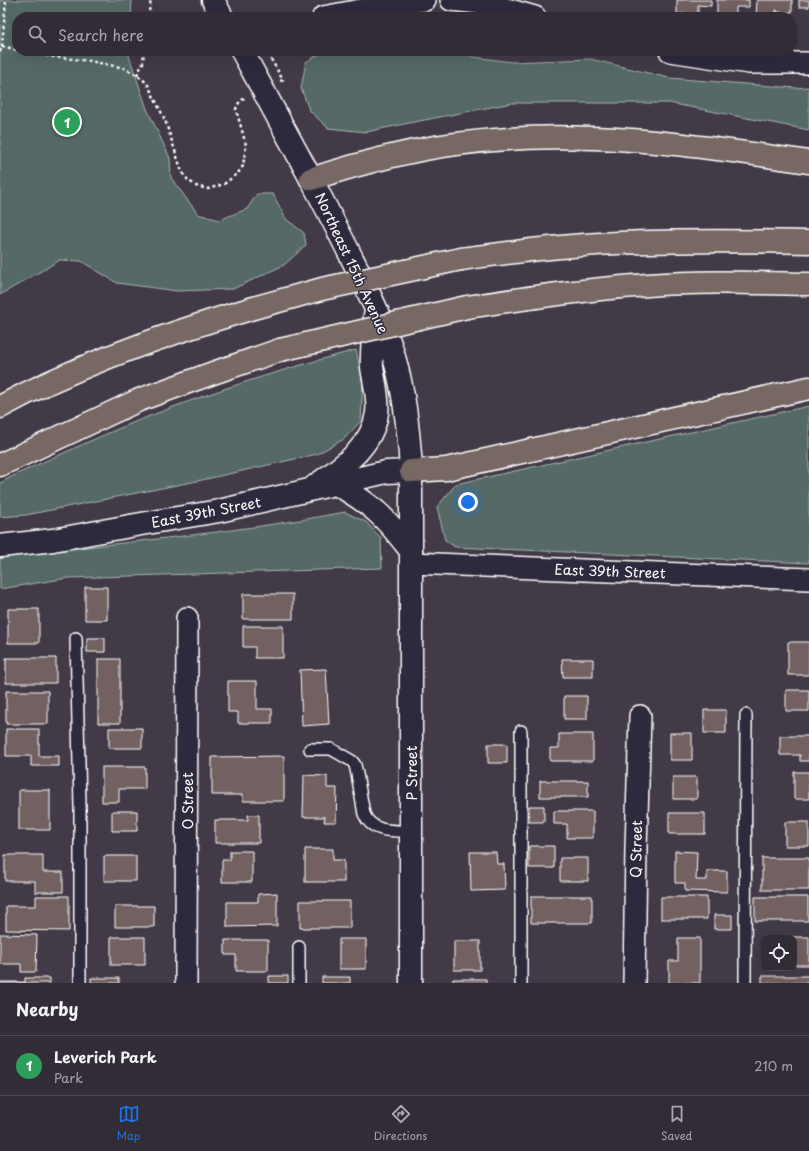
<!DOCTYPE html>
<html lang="en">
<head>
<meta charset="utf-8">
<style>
  body { margin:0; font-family:"Playpen Sans",sans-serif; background:#3d3842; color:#f1f3f6 }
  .controls { position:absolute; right:12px; bottom:12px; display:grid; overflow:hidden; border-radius:8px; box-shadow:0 4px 16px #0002 }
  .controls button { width:36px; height:36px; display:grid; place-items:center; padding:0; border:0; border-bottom:1px solid #4d4851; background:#322c36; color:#f1f3f6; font:20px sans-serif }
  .you { position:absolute; left:468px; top:502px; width:14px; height:14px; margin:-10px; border:3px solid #fff; border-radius:50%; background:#1a73e8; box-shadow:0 0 0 6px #1a73e833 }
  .badge { display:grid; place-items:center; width:26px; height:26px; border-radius:50%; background:#1a73e8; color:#fff; font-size:13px; font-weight:700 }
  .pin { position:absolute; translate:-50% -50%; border:2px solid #fff; box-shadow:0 1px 4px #0006 }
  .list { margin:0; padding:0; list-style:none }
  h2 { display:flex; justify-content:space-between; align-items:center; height:52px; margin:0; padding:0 16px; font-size:17px }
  h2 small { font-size:13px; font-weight:400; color:#a8a7ad }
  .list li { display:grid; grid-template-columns:26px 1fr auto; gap:12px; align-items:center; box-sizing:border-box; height:60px; padding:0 16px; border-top:1px solid #4d4851 }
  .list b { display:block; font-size:15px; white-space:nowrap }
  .list p { margin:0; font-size:13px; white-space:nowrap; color:#a8a7ad }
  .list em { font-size:13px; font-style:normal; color:#a8a7ad }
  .icon { flex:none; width:22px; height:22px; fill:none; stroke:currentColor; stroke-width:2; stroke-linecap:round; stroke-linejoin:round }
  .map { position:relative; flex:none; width:809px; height:983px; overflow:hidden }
  .search { position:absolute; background:#322c36; box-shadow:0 4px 16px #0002; left:12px; right:12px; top:12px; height:44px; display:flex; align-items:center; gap:10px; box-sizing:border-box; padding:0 14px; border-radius:16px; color:#a8a7ad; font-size:15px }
  .sheet { height:112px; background:#322c36 }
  nav { display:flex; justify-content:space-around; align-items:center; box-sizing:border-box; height:56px; border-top:1px solid #4d4851; background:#322c36; font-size:11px; color:#a8a7ad }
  nav a { display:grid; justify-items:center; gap:2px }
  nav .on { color:#1a73e8 }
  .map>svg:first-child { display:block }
  .green { fill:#546b66; stroke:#aab5b2 }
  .building { fill:#736160; stroke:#fff }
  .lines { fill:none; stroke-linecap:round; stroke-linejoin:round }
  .service-casing { stroke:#fff; stroke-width:14 }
  .minor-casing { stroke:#fff; stroke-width:24 }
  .tertiary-casing { stroke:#fff; stroke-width:25 }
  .secondary-casing { stroke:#fff; stroke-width:25 }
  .motorway-casing { stroke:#fff; stroke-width:25 }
  .path { stroke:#fff; stroke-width:2.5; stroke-dasharray:3 3; stroke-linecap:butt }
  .service { stroke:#2f2a3d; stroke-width:11 }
  .minor { stroke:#2f2a3d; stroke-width:21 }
  .tertiary { stroke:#2f2a3d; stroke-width:22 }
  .secondary { stroke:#2f2a3d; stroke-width:22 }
  .motorway { stroke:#776864; stroke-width:22 }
  .motorway-bridge-casing { stroke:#fff; stroke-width:25; stroke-linecap:butt }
  .motorway-bridge { stroke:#776864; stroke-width:22 }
  .labels { text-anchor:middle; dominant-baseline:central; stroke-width:3; stroke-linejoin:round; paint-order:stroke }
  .street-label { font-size:14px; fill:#fff; stroke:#2f2a3d }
</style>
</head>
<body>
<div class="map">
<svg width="809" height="983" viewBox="0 0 809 983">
  <rect width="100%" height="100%" fill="#433a48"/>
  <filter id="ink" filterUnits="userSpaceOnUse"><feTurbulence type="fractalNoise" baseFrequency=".025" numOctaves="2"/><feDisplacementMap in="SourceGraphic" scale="8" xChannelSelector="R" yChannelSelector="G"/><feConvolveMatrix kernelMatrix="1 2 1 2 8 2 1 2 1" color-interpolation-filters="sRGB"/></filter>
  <g filter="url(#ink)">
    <path class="green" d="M0,0H132L131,17H17V51H130L129,56L147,109L170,158L171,178L198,214L219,220L247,209L257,194H273L286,219L304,233L306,245L284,265L233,289L177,291L117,283L81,261L60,260L0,295Z
      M324,51H464L474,57L512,62L590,59L669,78L796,88L809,87V130L669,103H512L409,123L366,132L328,128L309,110L301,88L306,62Z
      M356,350L363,381L361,421L344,439L317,454L202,480L26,515L0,517V483C21,471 44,462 66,452C160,408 256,376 356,350Z
      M809,406V563L455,547L445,540L437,507L456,484Z
      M345,512L366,522L381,538L382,568L68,578L0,589V558C115,542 231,534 345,512Z"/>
    <path class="building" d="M677,0H711V6L698,5V14H677Z
      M717,0H749V7H736V17H717Z
      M757,0H792V12L780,13V12H777V10H776V17H756Z
      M799,0H809V7H799Z
      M85,587H107V620H85Z
      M243,594H293V619H243Z
      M8,609H39V643H8Z
      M243,626H283V658H255V647H243Z
      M87,638H105V652H87Z
      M788,642H809V675H788Z
      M6,658H56V683H6Z
      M98,659H120V723H98Z
      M562,659H593V677H563Z
      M326,669L329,724L302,726L300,670Z
      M228,681H257V709H272V723H238V712H228Z
      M786,690H809V711H786Z
      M6,691H48V724H6Z
      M564,696H587V719H564Z
      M704,710H726V733H704Z
      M109,728H142V748H109Z
      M6,729H39V756H59V766H31V756H6Z
      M670,733H692V760H670Z
      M559,734H593V761H550V748H559Z
      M780,736H809V761H800V755H780Z
      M488,744H507V763H488Z
      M284,756V801H243V795H212V757Z
      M102,767H145V789H119V802H102Z
      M794,772H809V799H794Z
      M304,775L327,776V788H337L336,822H324L325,817H303Z
      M673,777H697V799H673Z
      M540,781H588V797H540Z
      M19,790H50V830H19Z
      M529,806H544V822H529Z
      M112,811H137V831H112Z
      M554,811H593V838H567V824H554Z
      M669,813H705V834H669Z
      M248,815H259V843H215V820H248Z
      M785,822H809V846H785Z
      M529,846H554V868H529Z
      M305,849H333V860H344V882H305Z
      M230,851H252V882H222V860H230Z
      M675,851L697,852L696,880H707V871H727V892L685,891V883H675Z
      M470,852H496L497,864H504L505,890L471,891Z
      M5,855H43V872H63V892H35V881H5Z
      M104,856H136V881H104Z
      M560,858H588V881H560Z
      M762,858H809V890H762Z
      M277,893V926L227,927V902H258V894Z
      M36,896H69V931L6,930V906H36Z
      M531,896H592V923H531Z
      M661,897H707V919H661Z
      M755,897H808V921H755Z
      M300,901H350V928H300Z
      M115,906H154V927H115Z
      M714,915H732V929H714Z
      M0,934L37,935L36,972H21V964H0Z
      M111,937H145V965H111Z
      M783,937H809V965H794V938Z
      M678,938H700V983H669V961H678Z
      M339,939H366V969H339Z
      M225,940H268V971H236V955H225Z
      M454,941H480V970H454Z
      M269,976H288V983H269Z
      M762,976H809V983H762Z
      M322,977H350V983H322Z
      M25,978H50V983H1V982H25Z
      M91,978H119V983H91Z
      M453,979H486V983H453Z"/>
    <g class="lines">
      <g class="service-casing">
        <path id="service" d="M76,638L80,805V983
          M521,731V983
          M310,749H331L352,761L355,765L357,774L364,814C372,833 393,831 411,831
          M299,947V983
          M745,983L746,715"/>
      </g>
      <g class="minor-casing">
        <path id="minor" d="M451,0L489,4L535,17
          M323,17L382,6L425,0
          M670,51L749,63H809
          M411,563L809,579
          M186,983L187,618
          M634,983L636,849L640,716"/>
      </g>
      <g class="tertiary-casing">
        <path id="tertiary" d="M213,0L222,17
          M242,51L311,179
          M411,471V983"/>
      </g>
      <g class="secondary-casing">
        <path id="secondary" d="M336,484C372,504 387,519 411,551
          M315,486C341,467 372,448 377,413C379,398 374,382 372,367C371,350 374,332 375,315
          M0,546L53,540L141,524L219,511L386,472L411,471C409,432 405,394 394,357C387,331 375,306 363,281C347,247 329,213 311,179"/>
      </g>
      <g class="motorway-casing">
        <path id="motorway" d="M311,179C358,164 408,150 456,144C501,138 547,136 592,138C664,140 737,152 809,162
          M461,259C513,252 565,245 618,243C682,240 745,241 809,242
          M467,307C528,298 587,289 648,285C702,281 756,283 809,284
          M0,407C77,365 166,334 250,309
          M0,465L139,400L213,373L280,350
          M411,471L446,469L809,388"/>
      </g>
      <path class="path" d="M148,17L151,0
        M2,46L17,50
        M22,51L54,57L90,61L124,68L137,75L147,83L165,120L182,172L188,180L196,186L208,189L224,184L238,173L243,166L246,145L236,109C238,103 240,101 245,98
        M0,52L2,46L6,0
        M268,54L283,80L280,81
        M137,75L143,63L144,51"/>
      <use href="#service" class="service"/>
      <use href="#minor" class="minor"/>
      <use href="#tertiary" class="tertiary"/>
      <use href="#secondary" class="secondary"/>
      <use href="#motorway" class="motorway"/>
      <g class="motorway-bridge-casing">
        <path id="motorway-bridge" d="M250,309L322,289L461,259
          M280,350L467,307"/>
      </g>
      <use href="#motorway-bridge" class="motorway-bridge"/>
    </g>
  </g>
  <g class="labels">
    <g class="street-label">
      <text transform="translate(352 263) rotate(65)">Northeast 15th Avenue</text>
      <text transform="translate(206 512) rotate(-11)">East 39th Street</text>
      <text transform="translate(610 571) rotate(2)">East 39th Street</text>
      <text transform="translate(411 773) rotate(-90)">P Street</text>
      <text transform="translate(187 801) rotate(-90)">O Street</text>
      <text transform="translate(636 849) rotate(-89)">Q Street</text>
    </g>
  </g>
</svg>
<div class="controls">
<button><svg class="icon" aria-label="locate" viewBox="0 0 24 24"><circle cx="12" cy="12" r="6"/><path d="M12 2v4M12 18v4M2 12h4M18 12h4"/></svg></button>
</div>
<div class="you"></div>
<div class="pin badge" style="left:67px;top:122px;background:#2e9e5b">1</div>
<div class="search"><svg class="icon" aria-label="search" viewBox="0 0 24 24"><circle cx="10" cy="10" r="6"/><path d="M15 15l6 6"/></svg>Search here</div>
</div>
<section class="sheet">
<h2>Nearby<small></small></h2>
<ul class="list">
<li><span class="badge" style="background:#2e9e5b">1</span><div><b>Leverich Park</b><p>Park</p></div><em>210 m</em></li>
</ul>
</section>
<nav>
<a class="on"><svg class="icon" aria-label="map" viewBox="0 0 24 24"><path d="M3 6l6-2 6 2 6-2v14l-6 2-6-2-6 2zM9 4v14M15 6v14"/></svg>Map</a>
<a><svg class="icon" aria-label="directions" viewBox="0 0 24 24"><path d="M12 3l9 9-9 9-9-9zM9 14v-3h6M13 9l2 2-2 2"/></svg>Directions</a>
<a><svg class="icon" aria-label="saved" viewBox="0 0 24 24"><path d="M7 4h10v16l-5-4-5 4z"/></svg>Saved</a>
</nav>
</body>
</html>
